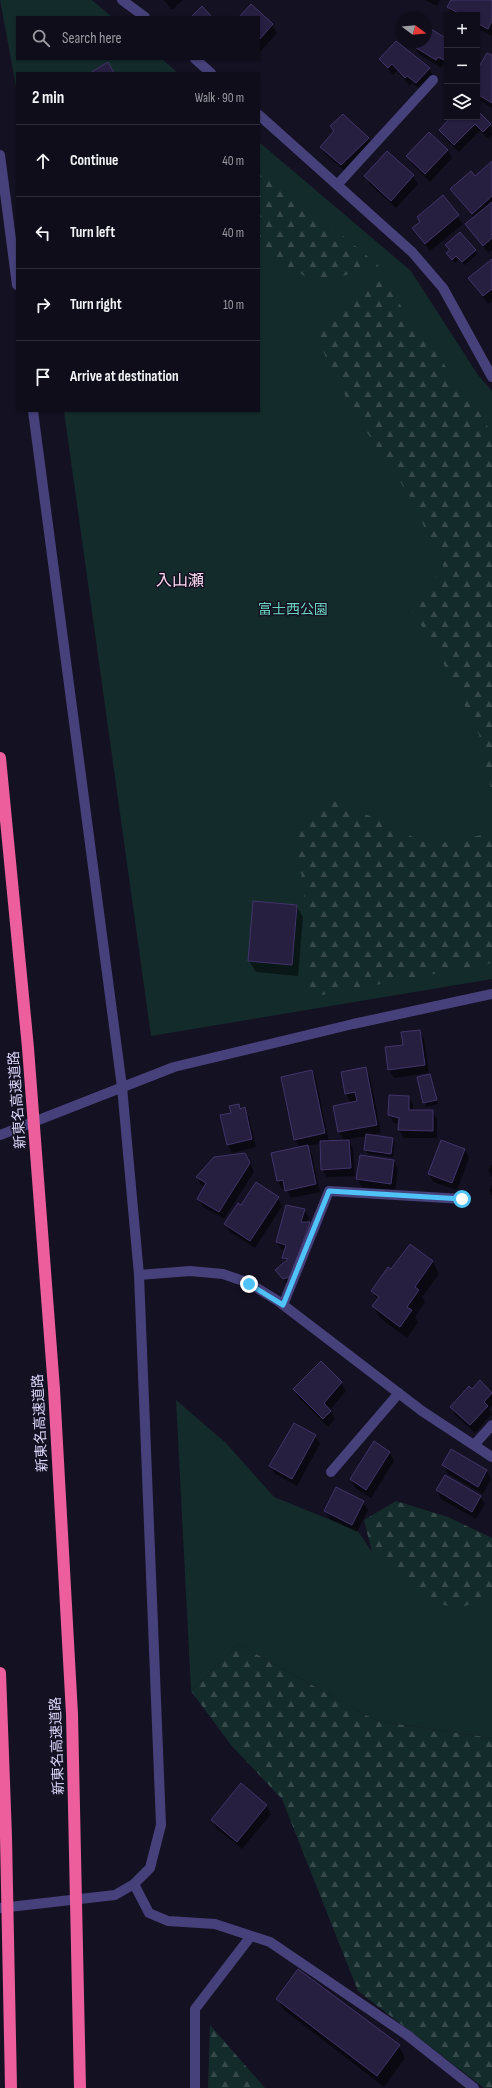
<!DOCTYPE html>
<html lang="en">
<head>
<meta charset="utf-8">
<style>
  body { margin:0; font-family:"Sofia Sans Condensed","Noto Sans JP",sans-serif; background:#1d1b27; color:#f1f3f6 }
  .controls { position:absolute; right:12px; top:12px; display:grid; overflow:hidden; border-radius:0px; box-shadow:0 1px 3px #0004 }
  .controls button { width:36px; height:36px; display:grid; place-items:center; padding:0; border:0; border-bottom:1px solid #2f2d39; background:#0f0d1a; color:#f1f3f6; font:20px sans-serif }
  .compass { position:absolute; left:396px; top:12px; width:36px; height:36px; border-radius:50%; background:#0f0d1a; box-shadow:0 1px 3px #0004; rotate:106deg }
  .stop { position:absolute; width:12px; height:12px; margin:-9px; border:3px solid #4fc3f7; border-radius:50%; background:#fff }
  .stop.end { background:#4fc3f7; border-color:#fff; box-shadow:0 1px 4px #0008 }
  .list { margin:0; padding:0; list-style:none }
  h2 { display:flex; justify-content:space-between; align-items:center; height:52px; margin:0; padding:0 16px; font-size:17px }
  h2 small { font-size:13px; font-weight:400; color:#9b9ca2 }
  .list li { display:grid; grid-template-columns:26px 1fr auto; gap:12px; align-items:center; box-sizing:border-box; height:72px; padding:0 16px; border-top:1px solid #2f2d39 }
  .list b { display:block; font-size:15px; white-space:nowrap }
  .list em { font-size:13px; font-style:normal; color:#9b9ca2 }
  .icon { flex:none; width:22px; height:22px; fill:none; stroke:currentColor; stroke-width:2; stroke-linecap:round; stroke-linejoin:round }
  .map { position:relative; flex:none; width:492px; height:2088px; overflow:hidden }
  .search { position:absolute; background:#0f0d1a; box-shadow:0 1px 3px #0004; left:16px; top:16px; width:244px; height:44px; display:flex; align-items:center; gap:10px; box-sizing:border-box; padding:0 14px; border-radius:0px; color:#9b9ca2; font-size:15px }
  .panel { position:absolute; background:#0f0d1a; box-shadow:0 1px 3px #0004; left:16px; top:72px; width:244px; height:340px; border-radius:0px }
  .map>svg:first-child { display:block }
  .green { fill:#142b2b }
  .forest { fill:url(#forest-firs) }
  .shadow { fill:#0007 }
  .building { fill:#271f40; stroke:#41346a }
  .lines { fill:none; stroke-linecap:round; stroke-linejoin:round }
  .minor { stroke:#46417b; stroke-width:10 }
  .highway-bridge { stroke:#ec5f9c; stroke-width:12 }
  .route { stroke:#4fc3f7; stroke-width:5 }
  .labels { text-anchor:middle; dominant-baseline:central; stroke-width:3; stroke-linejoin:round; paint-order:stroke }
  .park-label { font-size:14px; fill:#6bd2bd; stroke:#141122 }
  .street-label { font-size:14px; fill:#dcd6fa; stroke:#141122 }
  .quarter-label { font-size:16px; fill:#fad8ec; stroke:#141122 }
</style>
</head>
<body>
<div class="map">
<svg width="492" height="2088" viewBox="0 0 492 2088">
  <defs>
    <pattern id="forest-firs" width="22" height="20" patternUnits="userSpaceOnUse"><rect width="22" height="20" fill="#142b2b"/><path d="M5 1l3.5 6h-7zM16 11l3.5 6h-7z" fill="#36494b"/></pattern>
  </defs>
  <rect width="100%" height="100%" fill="#141122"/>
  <path class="green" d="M0,0H92L112,17H17V59H162L178,73H17V92Z
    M259,142L411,271L478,375L492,391V979L151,1036L64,411H259Z
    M176,1400L226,1443L274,1497L358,1531L372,1552L492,1583V1738L377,1721L238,1644L191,1691Z"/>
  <path class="forest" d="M259,165L379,266L317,283L259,250Z
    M379,276L480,413L492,434V793L479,734L434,645L410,608L444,568L409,495L354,413L316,337Z
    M334,799L430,845L492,833V963L306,998L305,901L295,829Z
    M396,1501L448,1517L492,1538V1587L480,1599L459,1609L430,1601L401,1580L372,1552L364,1520Z
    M238,1644L377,1721L492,1738V2088H484L358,1991L282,1799L231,1745L191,1691Z
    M210,2025L265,2088H208Z"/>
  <path class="shadow" d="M164,0H183L172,10Z
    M425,0H440L437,6Z
    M452,0H492V36L477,28V15H453L448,7Z
    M251,6L272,25L277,33L259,53V17H241Z
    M426,27L444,38L447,35V67L443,64L441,68L419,54L414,46L415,42H426Z
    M492,57V108L477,99V72Z
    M380,59L429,69L434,77L421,90L412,83L410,86L397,71L393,75Z
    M477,111L490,124L492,135L488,139L480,131L459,152L445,138L440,130L452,117H477Z
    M331,126L369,138L373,146L347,173L326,155L321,147L334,132Z
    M429,133L448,150L452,158L430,182L412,164L407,156Z
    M492,162V250L488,253L466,224L474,218L451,189L475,178Z
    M413,176L418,184L396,208L370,185L366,177Z
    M443,197L463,224L430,251L413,229Z
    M446,245L475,250L477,254L465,265L459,259L455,263L450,257V251Z
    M492,260V301L488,304L469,278Z
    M296,906L303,917L298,976L256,972L249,961Z
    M419,1031L424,1039L429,1073L394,1078L389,1070L386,1048L404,1045Z
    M366,1069L370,1077L381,1133L371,1135L393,1139L395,1142L393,1157L368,1154L365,1150L367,1136L348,1139L353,1149L355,1176L327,1177L322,1169L321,1143L307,1146L312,1154L320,1192L291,1198L286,1188L282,1189L278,1181L272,1154L300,1148L295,1139L312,1071L316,1079L329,1142L344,1141L339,1132L334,1107L351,1103L346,1094L342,1073Z
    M430,1075L438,1104L426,1107L418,1078Z
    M409,1097L413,1105V1111H432L437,1119V1138H404L399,1130V1124L394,1123L389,1114Z
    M239,1105L241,1109H244L249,1117L256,1147L232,1153L228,1145L232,1114Z
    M465,1150L469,1158L457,1190L433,1182L429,1174Z
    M394,1161L398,1169L395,1191L362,1187L357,1178Z
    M250,1162L254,1172L224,1219L203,1207L198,1199L205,1187L201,1185L197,1177Z
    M492,1164V1177L488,1171Z
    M492,1184V1196L489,1190Z
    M278,1198L282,1206L255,1248L230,1232L225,1224Z
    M304,1210L309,1218L307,1223L314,1231L289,1287L277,1270L286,1262L283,1258L285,1251L282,1250L277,1242Z
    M410,1245L433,1262L439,1274L422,1297L425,1302L415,1317L418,1322L407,1338L380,1318L373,1306L378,1300L372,1291L391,1270Z
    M480,1382L492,1393V1406L489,1409L492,1414L475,1433L455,1415L451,1407L472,1391Z
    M341,1383L346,1391L330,1410L335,1419L328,1427L299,1398L294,1390Z
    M315,1436L320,1444L297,1486L275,1474L270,1466Z
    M374,1443L390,1453L394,1461L371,1498L355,1488L351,1479Z
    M452,1451L487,1471L491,1479L483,1494L448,1474L443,1465Z
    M445,1476L480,1496L485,1504L476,1519L441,1499L437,1490Z
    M363,1502L368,1510L357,1532L330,1519L325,1511Z
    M266,1805L271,1814L242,1849L217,1829L212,1820Z
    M277,1999L399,2046L405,2058L384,2087L284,2010Z"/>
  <path class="building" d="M451,0H492V21L488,29L477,23V15H462L447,7Z
    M251,4L273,24L259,40V17H239Z
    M202,6L212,17H191Z
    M426,26L444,37L447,33V56L444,60L438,57L436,60L413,46L415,42H426Z
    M396,41L430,68L416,83L407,76L405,78L392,64L388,68L379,59Z
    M487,53L492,55V103L477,94V70Z
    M108,62L114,73H90Z
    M477,110L491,124L483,132L475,124L454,145L439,130L451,117H477Z
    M343,114L369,138L341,165L320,147L334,131L330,126Z
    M429,132L448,150L425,174L406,156Z
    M387,151L414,175L391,201L364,176Z
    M492,161V196L472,214L450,189L471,171L475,176Z
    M443,195L459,215L425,244L412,228L420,222L417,217Z
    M492,202V238L483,246L465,224Z
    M460,232L476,250L462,262L456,256L452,260L446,253L450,250L445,245Z
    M492,259V289L483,296L468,278Z
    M253,901L297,905L292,965L248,961Z
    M420,1030L425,1065L388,1070L385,1047L403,1045L401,1032Z
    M366,1067L377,1125L338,1132L333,1106L357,1101L355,1092L345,1094L341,1072Z
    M312,1070L325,1133L294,1140L281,1077Z
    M430,1074L437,1100L423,1103L417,1077Z
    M389,1095L409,1096V1110H433V1131L398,1130L399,1118L388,1115Z
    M239,1104L240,1109L245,1107L252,1139L227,1145L220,1115L231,1113L229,1106Z
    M366,1134L393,1138L391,1154L364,1150Z
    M349,1140L351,1168L321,1170L320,1141Z
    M441,1140L465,1149L452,1183L428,1174Z
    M308,1145L316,1184L285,1191L283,1180L277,1181L271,1153Z
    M245,1153L250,1163L219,1212L197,1199L206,1183L196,1177L214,1157Z
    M360,1155L394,1160L391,1184L356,1179Z
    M256,1182L279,1197L250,1241L224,1224L238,1203L241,1205Z
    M286,1205L305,1209L301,1222H310L290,1277L283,1279L275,1270L288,1259L282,1258L286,1245L276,1242Z
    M410,1244L433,1261L415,1287L419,1290L407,1307L412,1310L400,1327L372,1306L379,1297L371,1291L388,1267L391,1269Z
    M321,1361L342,1382L324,1403L331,1411L323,1419L293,1389Z
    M480,1380L492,1393L484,1402L488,1406L470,1425L450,1407L469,1386L472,1389Z
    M294,1423L316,1435L292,1479L269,1466Z
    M374,1441L390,1452L366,1490L350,1479Z
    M451,1449L487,1470L478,1487L442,1465Z
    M445,1475L481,1496L472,1512L436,1490Z
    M336,1487L364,1501L352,1525L324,1511Z
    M241,1783L267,1805L237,1842L211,1820Z
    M298,1969L400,2045L377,2076L276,1999Z"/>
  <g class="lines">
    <path class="minor" d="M122,0L145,17
      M195,59L211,73
      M259,115L412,252L443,288L492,377
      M0,155L17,285
      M338,184L433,80
      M0,1135L174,1067L353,1024L492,994
      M139,1275L190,1271L223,1274L249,1283L278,1301L422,1411L492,1457
      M283,1305L329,1191L462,1199
      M474,1445L492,1425
      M331,1472L399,1393
      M134,1884L149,1913L168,1921L215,1924L270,1942L407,2035L474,2088
      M0,1908L115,1895L134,1884L150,1868L161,1825L139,1275L122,1087L33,411
      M195,2088V2009L251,1936"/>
    <path class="highway-bridge" d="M0,758L28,1048L54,1389L72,1714L80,2088
      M0,1673L6,1837L11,2088"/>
  </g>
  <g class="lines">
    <path class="route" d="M249,1284L283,1305L329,1191L462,1199"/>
  </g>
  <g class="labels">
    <g class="park-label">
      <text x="293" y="609">富士西公園</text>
    </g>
    <g class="street-label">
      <text transform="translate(17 1100) rotate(-94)">新東名高速道路</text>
      <text transform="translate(40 1423) rotate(-93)">新東名高速道路</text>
      <text transform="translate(57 1746) rotate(-92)">新東名高速道路</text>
    </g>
    <g class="quarter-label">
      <text x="180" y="581">入山瀬</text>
    </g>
  </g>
</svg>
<div class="controls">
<button>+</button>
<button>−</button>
<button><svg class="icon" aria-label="layers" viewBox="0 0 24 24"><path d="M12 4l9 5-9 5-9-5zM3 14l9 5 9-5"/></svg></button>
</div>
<svg class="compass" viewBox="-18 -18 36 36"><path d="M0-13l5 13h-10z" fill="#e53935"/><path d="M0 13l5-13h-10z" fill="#9b9ca2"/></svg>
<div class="stop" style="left:462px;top:1199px"></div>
<div class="stop end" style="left:249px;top:1284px"></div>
<div class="search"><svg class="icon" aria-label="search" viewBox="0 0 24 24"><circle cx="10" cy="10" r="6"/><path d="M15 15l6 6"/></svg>Search here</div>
<section class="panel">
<h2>2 min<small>Walk · 90 m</small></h2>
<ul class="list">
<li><svg class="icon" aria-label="ahead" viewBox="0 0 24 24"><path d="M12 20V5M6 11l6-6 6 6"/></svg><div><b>Continue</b></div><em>40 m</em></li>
<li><svg class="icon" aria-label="left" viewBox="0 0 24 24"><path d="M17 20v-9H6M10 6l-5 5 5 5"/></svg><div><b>Turn left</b></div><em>40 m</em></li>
<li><svg class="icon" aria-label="right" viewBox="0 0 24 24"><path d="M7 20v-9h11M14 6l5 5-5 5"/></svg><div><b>Turn right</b></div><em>10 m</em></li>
<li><svg class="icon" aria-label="arrive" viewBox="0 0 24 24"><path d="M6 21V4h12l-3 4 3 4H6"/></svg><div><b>Arrive at destination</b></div></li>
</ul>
</section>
</div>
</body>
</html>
